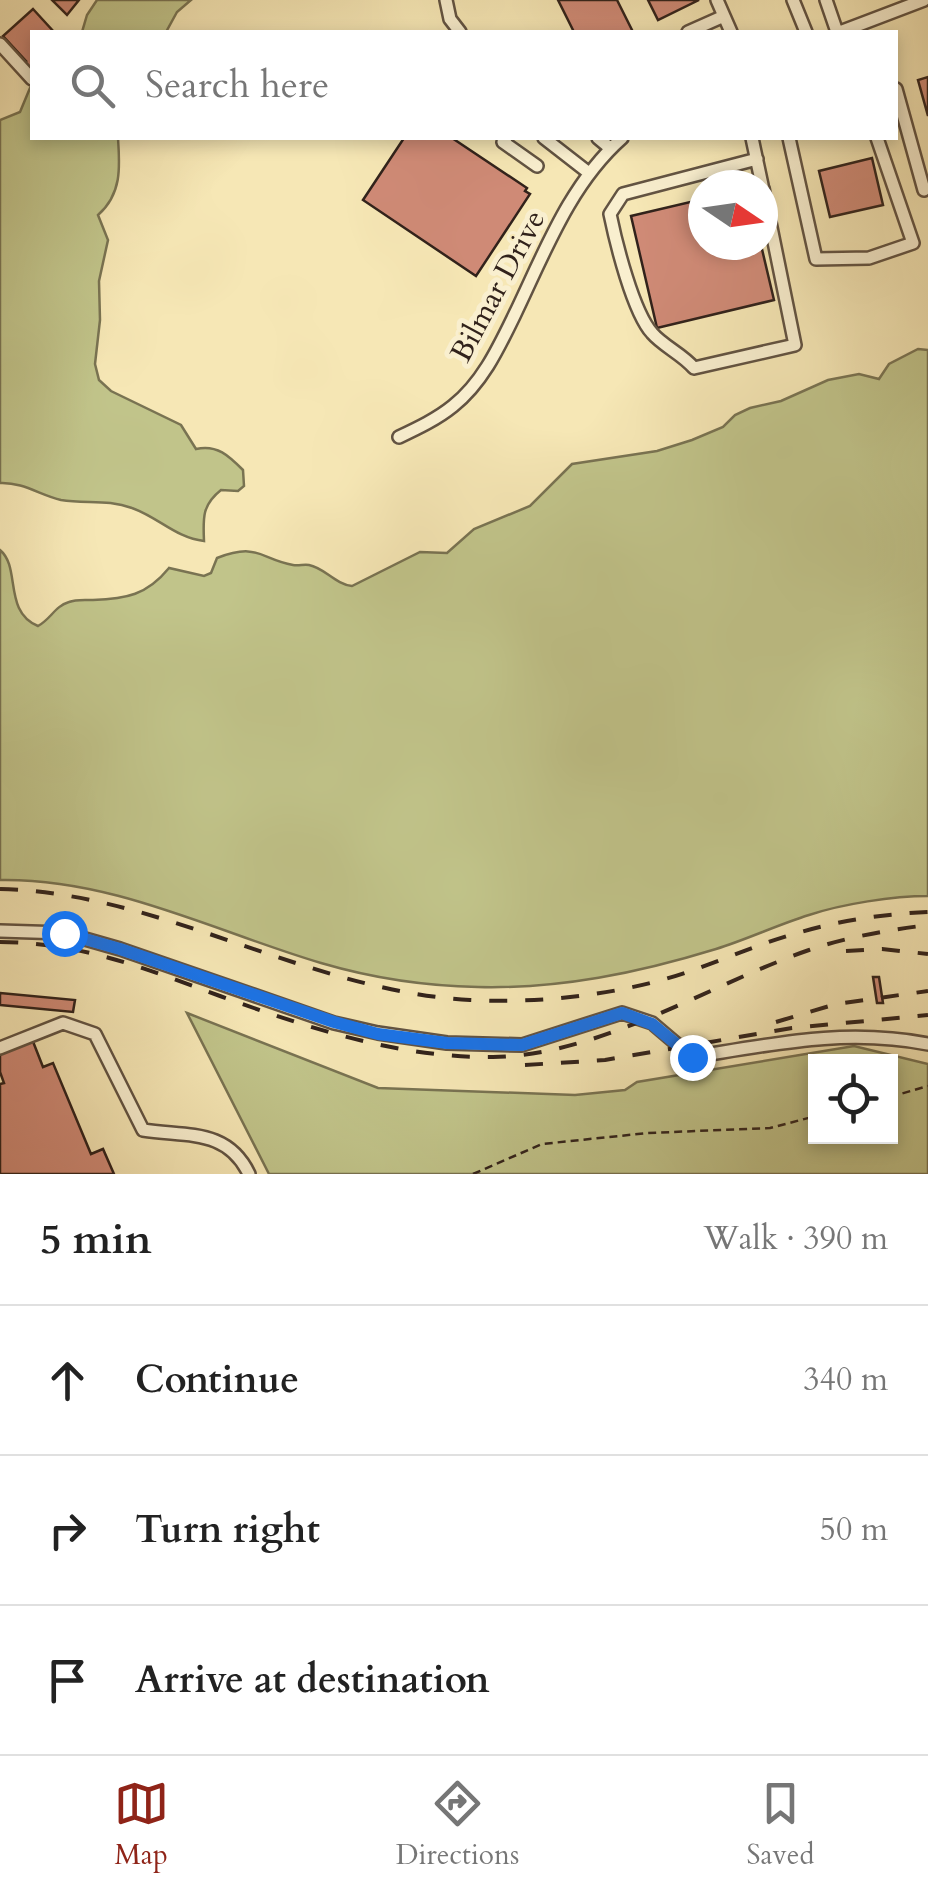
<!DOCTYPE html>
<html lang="en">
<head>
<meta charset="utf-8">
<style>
  body { margin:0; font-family:Cardo,serif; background:#f2f2f2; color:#222 }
  .controls { position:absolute; right:30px; bottom:30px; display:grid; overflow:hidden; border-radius:0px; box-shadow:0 5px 15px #0003 }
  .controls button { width:90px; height:90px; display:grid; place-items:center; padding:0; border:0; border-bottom:2px solid #e0e0e0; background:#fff; color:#222; font:50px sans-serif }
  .compass { position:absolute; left:688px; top:170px; width:90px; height:90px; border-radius:50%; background:#fff; box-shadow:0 5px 15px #0003; rotate:103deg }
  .stop { position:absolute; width:30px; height:30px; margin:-22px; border:8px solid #1a73e8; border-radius:50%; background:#fff }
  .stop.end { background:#1a73e8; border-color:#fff; box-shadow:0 2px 10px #0008 }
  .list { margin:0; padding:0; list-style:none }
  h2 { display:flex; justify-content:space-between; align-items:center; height:130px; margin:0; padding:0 40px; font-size:42px }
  h2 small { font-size:32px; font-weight:400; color:#767676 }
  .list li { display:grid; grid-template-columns:65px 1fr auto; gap:30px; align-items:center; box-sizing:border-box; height:150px; padding:0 40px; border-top:2px solid #e0e0e0 }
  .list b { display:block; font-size:38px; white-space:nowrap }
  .list em { font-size:32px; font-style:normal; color:#767676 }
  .icon { flex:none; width:55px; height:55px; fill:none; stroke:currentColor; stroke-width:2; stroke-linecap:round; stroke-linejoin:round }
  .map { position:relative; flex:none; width:928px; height:1174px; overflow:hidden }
  .search { position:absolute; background:#fff; box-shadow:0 5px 15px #0003; left:30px; right:30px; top:30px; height:110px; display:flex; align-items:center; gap:25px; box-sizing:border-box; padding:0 35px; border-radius:0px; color:#767676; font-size:38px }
  .sheet { height:580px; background:#fff }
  nav { display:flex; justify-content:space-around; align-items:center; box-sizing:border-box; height:140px; border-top:2px solid #e0e0e0; background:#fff; font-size:28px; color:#767676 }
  nav a { display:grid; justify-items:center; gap:5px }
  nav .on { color:#8f2418 }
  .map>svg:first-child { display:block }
  .green { fill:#c1c48a; stroke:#797352; stroke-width:2.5; fill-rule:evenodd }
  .building { fill:#cf8a76; stroke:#31221b; stroke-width:2.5 }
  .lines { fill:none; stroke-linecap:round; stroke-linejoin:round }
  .minor-casing { stroke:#625342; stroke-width:16 }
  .path { stroke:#31221b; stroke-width:2.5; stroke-dasharray:8 5; stroke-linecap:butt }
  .minor { stroke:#f9efcf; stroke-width:11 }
  .rail { stroke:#31221b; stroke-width:4; stroke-dasharray:18 18; stroke-linecap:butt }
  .route { stroke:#1a73e8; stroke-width:12 }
  .labels { text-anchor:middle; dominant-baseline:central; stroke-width:10; stroke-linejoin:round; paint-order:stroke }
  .street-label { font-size:30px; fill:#31221b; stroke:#f9efcf }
</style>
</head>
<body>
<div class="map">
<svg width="928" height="1174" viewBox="0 0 928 1174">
  <rect width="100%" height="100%" fill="#f6e7b5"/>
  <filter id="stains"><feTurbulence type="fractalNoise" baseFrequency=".002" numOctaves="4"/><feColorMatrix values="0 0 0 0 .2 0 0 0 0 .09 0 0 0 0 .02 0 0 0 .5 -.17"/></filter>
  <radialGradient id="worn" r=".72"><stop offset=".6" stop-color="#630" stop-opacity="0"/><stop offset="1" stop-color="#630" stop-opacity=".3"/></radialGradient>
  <path class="green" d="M97,0H191L177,12L166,32H82L87,15Z
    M30,88L32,89V138H118C120,167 122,194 98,215L108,240L99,281L100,320L95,364L99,380L111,391L181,425L196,449C217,444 229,456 243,470L244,486L238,491L221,490C202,505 203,518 204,541C176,538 158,517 132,508C108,499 86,504 61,500C40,495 23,482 0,483V120L20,112Z
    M918,349L928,350V896C893,896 842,904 809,915C777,925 748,939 716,949C638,973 560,989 478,987C426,986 372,978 321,963C216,932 113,878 0,880V550C21,567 3,612 38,626C51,619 55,606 69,602C76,599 85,600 93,600C126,599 147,595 169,568L204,576L211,573L217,558C258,542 260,559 293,565C299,566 304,564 309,565C325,568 335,584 352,586L420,552L447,553L474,529L530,506L572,464L657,451L692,440L723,427L735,415L750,408L781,401L828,380L859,374L879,379L889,364Z
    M187,1013L378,1088L575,1095L625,1090L637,1082L854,1046L928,1064V1174H269ZM816,1062H890V1136H816Z"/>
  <path class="building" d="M52,0H79L67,15Z
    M558,0H617L633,32H574Z
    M648,0H699L658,20Z
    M33,9L54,32H32V74L23,63L26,61L3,36Z
    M928,77V116L918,80Z
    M404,138H452L527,188L525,191L530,194L476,276L363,200Z
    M872,158L883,205L830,217L819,171Z
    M703,199V245H761L774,300L657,328L631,216Z
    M873,977H879L883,1003H877Z
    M0,993L75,1000L73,1012L0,1005Z
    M32,1039L43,1067L53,1063L91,1154L103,1149L114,1174H0V1084L4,1083L0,1072V1053Z"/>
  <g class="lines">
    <g class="minor-casing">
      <path id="minor" d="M446,0L450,19L460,32
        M717,0L731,32
        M793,0L806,32
        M826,0L837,32
        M688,32L724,16
        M840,32L924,0
        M0,44L32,79
        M896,89L924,190
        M506,138L503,142L537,166
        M544,138L589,173
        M598,138L610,148
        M752,138L762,185
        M789,138L816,259L869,258L913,243L877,138
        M757,159L623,194L610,214C616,243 633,312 652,333C663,346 682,354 694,368L795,345L763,188
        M399,437C418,428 437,419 453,406C482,383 498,349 514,316C544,254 569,185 622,138
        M0,931L64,933L120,949L334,1023L378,1033L447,1043L522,1045L622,1013L652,1023L692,1057C774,1044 845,1028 928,1044
        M0,1048L63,1023L95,1034L143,1130C186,1137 227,1128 249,1174"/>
    </g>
    <path class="path" d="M890,1097L928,1086
      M473,1174L542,1144L648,1133L770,1128L816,1116"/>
    <use href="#minor" class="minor"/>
    <path class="rail" d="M0,889C164,893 306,991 470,1000C533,1003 597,997 658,981C707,968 752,945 801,932C842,920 885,914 928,912
      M0,942C84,943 143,968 220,996C309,1028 398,1058 493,1057C602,1055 708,985 809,950C847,937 888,930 928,925
      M846,951L882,949L928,954
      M776,1022L836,1004L928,991
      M525,1065L605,1060L792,1028L928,1015"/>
  </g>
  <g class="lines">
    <path class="route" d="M64,933L120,949L334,1022L378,1034L447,1043L522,1045L622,1013L652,1024L692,1057"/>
  </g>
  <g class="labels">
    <g class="street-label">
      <text transform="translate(498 286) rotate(-62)">Bilmar Drive</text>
    </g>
  </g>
  <rect width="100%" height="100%" filter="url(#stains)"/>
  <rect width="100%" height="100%" fill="url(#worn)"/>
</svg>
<div class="controls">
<button><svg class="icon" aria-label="locate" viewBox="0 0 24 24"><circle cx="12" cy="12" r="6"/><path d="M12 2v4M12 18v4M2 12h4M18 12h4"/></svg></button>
</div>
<svg class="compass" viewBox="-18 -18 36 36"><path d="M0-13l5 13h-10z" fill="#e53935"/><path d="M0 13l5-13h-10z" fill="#767676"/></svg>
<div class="stop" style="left:64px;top:933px"></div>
<div class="stop end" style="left:692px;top:1057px"></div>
<div class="search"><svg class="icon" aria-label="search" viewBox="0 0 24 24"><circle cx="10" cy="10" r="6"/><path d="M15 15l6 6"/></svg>Search here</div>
</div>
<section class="sheet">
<h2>5 min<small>Walk · 390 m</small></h2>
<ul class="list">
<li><svg class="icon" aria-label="ahead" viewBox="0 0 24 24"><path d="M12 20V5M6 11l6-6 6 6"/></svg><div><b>Continue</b></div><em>340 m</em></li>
<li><svg class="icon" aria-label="right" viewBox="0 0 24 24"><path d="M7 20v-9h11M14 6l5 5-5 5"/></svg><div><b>Turn right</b></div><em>50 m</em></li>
<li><svg class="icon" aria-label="arrive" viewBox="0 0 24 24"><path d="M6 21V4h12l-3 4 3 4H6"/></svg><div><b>Arrive at destination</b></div></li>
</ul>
</section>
<nav>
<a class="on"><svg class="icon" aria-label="map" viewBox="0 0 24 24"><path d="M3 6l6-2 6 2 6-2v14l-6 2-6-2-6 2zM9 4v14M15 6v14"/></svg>Map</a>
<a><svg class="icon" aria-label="directions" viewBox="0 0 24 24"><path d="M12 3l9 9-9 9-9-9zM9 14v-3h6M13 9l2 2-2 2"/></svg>Directions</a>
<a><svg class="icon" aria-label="saved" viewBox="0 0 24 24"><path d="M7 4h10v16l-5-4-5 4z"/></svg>Saved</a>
</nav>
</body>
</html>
